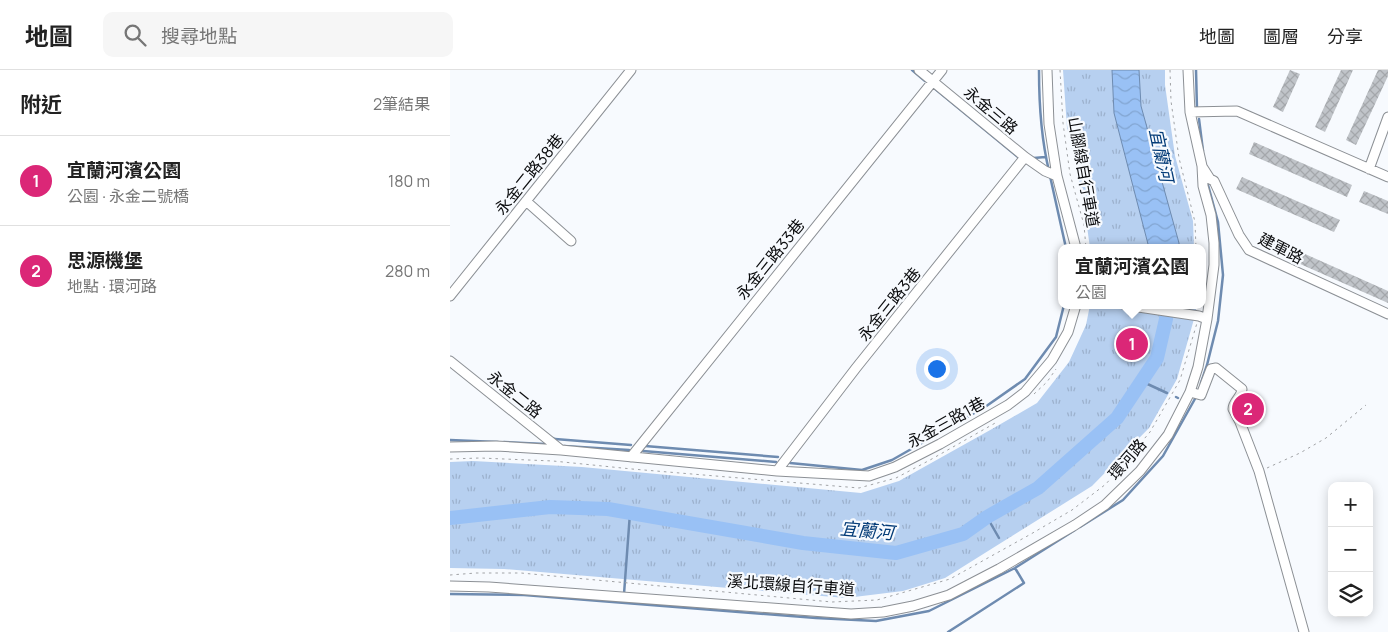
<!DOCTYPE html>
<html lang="zh-TW">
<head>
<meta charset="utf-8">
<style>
  body { margin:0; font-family:Manrope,"Noto Sans TC",sans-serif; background:#f6f6f6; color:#222 }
  .controls { position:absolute; right:15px; bottom:15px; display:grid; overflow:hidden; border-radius:10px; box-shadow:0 2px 12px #0003 }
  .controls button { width:45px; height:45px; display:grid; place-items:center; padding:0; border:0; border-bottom:1px solid #e0e0e0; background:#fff; color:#222; font:25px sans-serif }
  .you { position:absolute; left:486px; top:298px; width:18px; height:18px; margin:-12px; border:4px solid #fff; border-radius:50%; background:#1a73e8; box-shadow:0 0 0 8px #1a73e833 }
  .badge { display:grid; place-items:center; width:32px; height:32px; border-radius:50%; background:#db2777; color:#fff; font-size:16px; font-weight:700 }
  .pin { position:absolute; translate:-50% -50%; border:2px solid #fff; box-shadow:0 1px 5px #0006 }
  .popup { position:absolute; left:608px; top:174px; width:148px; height:65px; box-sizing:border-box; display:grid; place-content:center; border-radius:10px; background:#fff; filter:drop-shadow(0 1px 4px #0005); font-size:16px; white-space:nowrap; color:#767676 }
  .popup b { font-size:19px; color:#222 }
  .popup::after { content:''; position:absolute; left:50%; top:100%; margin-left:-10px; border:10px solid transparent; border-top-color:#fff }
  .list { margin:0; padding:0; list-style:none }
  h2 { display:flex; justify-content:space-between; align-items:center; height:65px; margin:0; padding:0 20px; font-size:21px }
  h2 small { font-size:16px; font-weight:400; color:#767676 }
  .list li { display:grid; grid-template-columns:32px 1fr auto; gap:15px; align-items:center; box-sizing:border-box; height:90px; padding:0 20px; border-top:1px solid #e0e0e0 }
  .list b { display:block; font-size:19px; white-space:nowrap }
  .list p { margin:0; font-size:16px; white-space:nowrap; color:#767676 }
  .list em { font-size:16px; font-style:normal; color:#767676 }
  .icon { flex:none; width:28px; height:28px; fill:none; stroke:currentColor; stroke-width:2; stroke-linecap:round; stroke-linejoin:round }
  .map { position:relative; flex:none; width:938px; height:562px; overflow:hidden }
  header { display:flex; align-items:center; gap:30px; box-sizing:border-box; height:70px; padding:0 25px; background:#fff; border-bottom:1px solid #e0e0e0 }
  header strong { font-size:24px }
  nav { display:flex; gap:28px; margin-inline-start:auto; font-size:18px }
  .search { width:350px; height:45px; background:#f6f6f6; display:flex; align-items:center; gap:12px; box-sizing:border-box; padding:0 18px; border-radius:10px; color:#767676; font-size:19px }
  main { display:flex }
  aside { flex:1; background:#fff }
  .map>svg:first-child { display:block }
  .grass { fill:url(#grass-tufts) }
  .water { fill:url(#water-waves); stroke:#6e8bb0 }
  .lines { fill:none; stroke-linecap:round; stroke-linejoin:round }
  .stream { stroke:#6e8bb0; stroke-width:2.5 }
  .river { stroke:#99c1f5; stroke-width:14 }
  .building { fill:url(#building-cross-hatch) }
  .minor-casing { stroke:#8c9095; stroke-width:11 }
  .path { stroke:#a1a3a6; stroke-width:1; stroke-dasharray:2.5 4; stroke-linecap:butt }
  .minor { stroke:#fff; stroke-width:9 }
  .labels { text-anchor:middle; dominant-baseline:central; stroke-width:4.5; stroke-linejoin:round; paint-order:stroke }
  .street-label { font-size:16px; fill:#0b0c0e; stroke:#f7fafe }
  .water-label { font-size:18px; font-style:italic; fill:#043c78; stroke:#f7fafe }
</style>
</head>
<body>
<header>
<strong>地圖</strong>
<div class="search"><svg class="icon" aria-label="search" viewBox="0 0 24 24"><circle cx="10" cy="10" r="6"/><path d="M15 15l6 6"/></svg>搜尋地點</div>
<nav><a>地圖</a><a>圖層</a><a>分享</a></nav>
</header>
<main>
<aside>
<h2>附近<small>2筆結果</small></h2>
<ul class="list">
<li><span class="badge">1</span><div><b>宜蘭河濱公園</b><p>公園 · 永金二號橋</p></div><em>180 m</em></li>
<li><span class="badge">2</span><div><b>思源機堡</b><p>地點 · 環河路</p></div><em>280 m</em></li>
</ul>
</aside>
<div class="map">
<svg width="938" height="562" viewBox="0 0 938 562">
  <defs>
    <pattern id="grass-tufts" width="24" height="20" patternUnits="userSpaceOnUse" patternTransform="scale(1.25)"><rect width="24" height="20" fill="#b7d0f0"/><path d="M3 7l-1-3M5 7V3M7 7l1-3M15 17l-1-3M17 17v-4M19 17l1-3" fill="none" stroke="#9cb1cd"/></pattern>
    <pattern id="water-waves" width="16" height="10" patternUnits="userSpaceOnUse" patternTransform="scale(1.25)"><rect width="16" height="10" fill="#99c1f5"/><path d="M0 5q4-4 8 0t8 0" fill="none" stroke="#82a5d1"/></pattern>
    <pattern id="building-cross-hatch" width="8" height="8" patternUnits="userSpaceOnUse" patternTransform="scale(1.25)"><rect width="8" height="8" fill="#c0c4c9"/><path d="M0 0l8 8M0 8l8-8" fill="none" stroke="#a4a7ab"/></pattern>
  </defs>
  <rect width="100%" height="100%" fill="#f7fafe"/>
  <path class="grass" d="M613,0H715V15L725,86L743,151L744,178H640L633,128L617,58Z
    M640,235H746V242L727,309L699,358L642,416L495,508L453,521L396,528L54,499L0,498V392L23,391L132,397L411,423L449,411L542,359L587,333L619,292L636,255Z"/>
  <path class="water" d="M662,0H689L691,36L729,173V178H699L664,43Z"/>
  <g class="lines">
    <path class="stream" d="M462,0L475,11
      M589,0C589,33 591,68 599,101
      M746,0L747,39
      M484,18L568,87
      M749,49L753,81
      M584,88L595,87
      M600,106L616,178
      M691,311L717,323
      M751,313L757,295L768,251L773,205L768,152L758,115
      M726,327L728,328
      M103,368L105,369L181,375
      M0,370L48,372
      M54,372L95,374
      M114,376L179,380
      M195,376L328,387
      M193,381L326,392
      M340,393L412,400L442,390L535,337L575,309L606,267L614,235
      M537,447L549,468
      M630,457L673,430L713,386L746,327
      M0,524L74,525L366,548L426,551L479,541L565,498L625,460
      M174,524L180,443
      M498,562L574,513L565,498"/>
    <path class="river" d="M0,448L100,437L158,439L353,473L446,483L513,464L537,447L588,418L667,348L707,288L716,249L717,235"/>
  </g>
  <path class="building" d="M840,0L850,4L833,42L823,37Z
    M891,0H903L875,62L865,57Z
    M928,0H938V6L906,75L896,70Z
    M804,72L902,115L897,127L799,84Z
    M792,107L890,150L884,162L786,119Z
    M914,121L938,131V144L909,132Z
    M817,167L938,221V233L812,177Z"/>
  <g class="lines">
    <g class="minor-casing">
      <path id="minor" d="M469,0L575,87L595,101L607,106
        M597,0L599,54L607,106L626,178
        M740,42L787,41L938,107
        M753,98L760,109L764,111L789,165L799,180L938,244
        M919,99L938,47
        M76,131L121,171
        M0,226L181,0
        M675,235L749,246L757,249
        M0,291L111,380
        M740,322L751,325L761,299L766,298L792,319C792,327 783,331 783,339L790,352L809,401L854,562
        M0,377L46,376L111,380L327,401L419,406L445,397L490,374L558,335L575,322L602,290L618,262L626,235
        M181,387L492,0
        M327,401L406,298L575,87
        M0,516L39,517L401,544L433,542L463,536L499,525L549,499L625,455L655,435L690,401L718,365L740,322L748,297L757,249L764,195V173L761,145L753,116L752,96L740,42L738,0"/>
    </g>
    <path class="path" d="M610,0L613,53L620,104L634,155L636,178
      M720,0L721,31L729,88L745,152L746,178
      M584,324L597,312L606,299
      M0,389L30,388L103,391L182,399L409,418L446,408L480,390L547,352
      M817,398L850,383L876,368L916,335
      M0,505L26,503H71L382,532L427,530L500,509L581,464L622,440L656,414L700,362L730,310L747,253"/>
    <use href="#minor" class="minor"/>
  </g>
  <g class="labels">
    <g class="street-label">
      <text transform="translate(541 40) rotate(40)">永金三路</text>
      <text transform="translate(634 102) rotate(80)">山腳線自行車道</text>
      <text transform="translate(79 104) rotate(-51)">永金二路38巷</text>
      <text transform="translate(831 178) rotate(27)">建軍路</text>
      <text transform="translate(320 189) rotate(-51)">永金三路33巷</text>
      <text transform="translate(439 234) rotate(-51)">永金三路3巷</text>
      <text transform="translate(65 324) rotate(39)">永金二路</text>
      <text transform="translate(496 352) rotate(-29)">永金三路1巷</text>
      <text transform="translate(677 389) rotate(-49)">環河路</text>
      <text transform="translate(341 515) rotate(4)">溪北環線自行車道</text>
    </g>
    <g class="water-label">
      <text transform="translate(712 85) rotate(78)">宜蘭河</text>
      <text transform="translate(417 460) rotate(5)">宜蘭河</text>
    </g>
  </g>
</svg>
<div class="controls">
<button>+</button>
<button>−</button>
<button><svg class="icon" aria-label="layers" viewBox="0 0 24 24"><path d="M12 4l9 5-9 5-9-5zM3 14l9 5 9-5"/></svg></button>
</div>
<div class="you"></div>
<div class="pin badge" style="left:682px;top:274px">1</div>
<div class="popup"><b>宜蘭河濱公園</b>公園</div>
<div class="pin badge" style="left:798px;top:339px">2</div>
</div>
</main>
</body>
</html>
